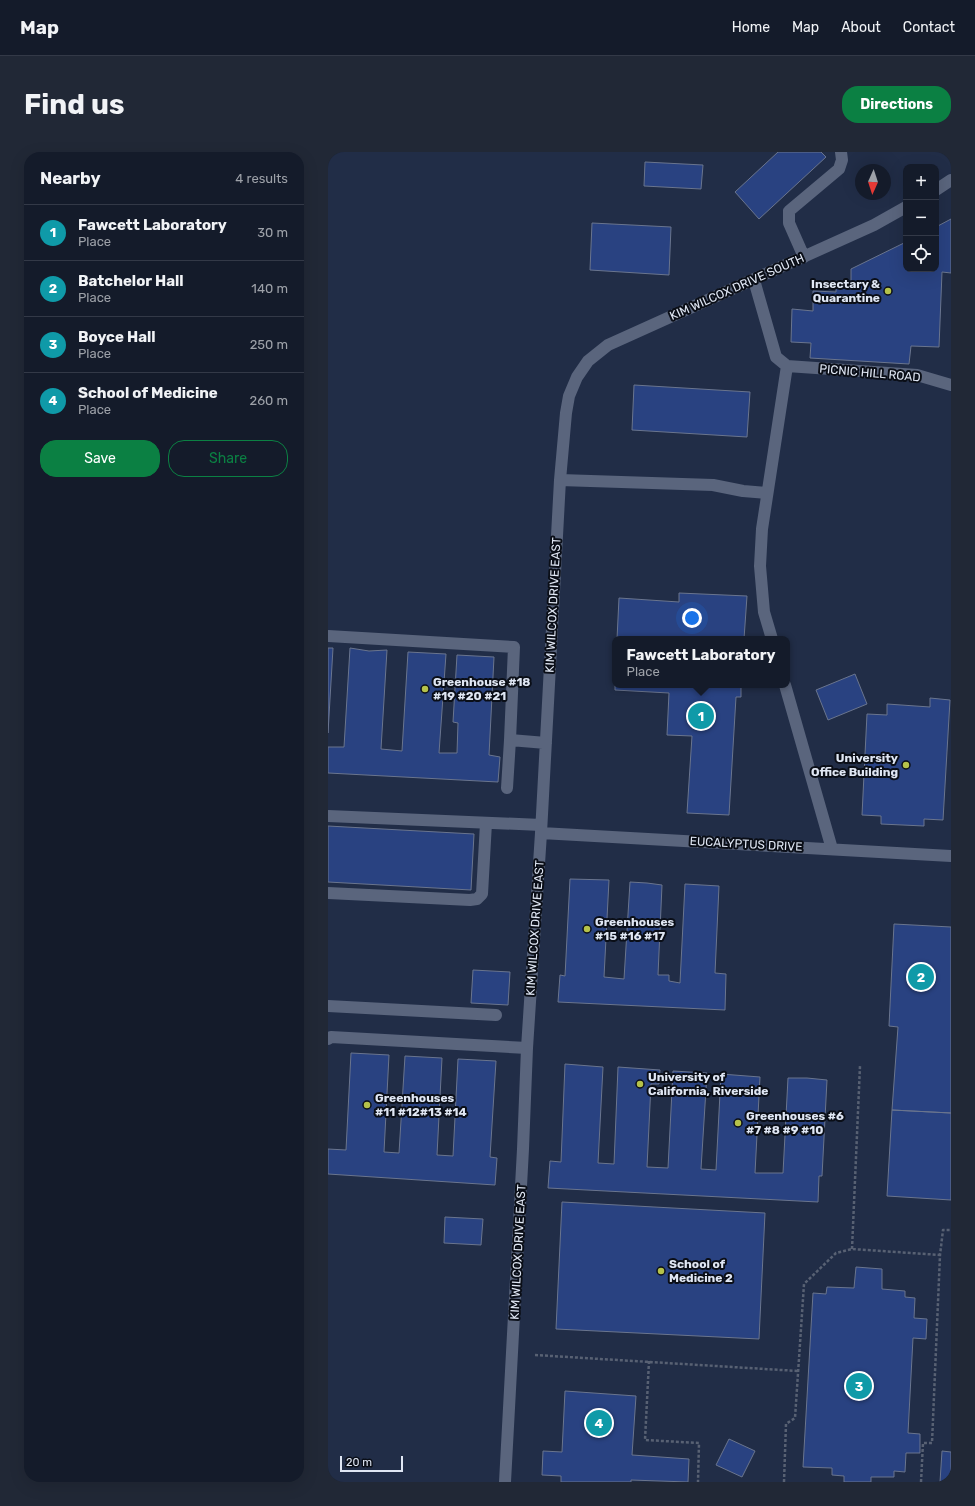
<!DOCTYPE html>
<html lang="en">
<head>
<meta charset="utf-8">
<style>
  body { margin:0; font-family:Rubik,sans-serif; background:#212836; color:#f1f3f6 }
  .controls { position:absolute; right:12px; top:12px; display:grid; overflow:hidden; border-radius:8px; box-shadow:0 4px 16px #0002 }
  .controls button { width:36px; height:36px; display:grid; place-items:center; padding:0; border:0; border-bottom:1px solid #333947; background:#141b2a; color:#f1f3f6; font:20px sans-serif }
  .compass { position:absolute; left:527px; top:12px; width:36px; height:36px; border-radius:50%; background:#141b2a; box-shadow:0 4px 16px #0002; rotate:183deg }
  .scale { position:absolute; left:12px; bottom:10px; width:63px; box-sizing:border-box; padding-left:4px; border:2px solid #e0e7f4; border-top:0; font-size:11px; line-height:14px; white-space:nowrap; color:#e0e7f4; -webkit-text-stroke:3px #0a0e17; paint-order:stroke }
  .you { position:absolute; left:364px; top:466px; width:14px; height:14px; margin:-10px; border:3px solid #fff; border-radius:50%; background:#1a73e8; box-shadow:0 0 0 6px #1a73e833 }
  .badge { display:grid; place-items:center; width:26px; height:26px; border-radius:50%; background:#0b8043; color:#fff; font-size:13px; font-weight:700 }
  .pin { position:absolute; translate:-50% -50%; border:2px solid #fff; box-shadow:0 1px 4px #0006 }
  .popup { position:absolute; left:284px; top:484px; width:178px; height:52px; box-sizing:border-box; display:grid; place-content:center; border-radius:8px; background:#141b2a; filter:drop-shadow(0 1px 3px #0005); font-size:13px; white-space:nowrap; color:#9da1a8 }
  .popup b { font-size:15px; color:#f1f3f6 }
  .popup::after { content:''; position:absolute; left:50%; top:100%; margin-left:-8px; border:8px solid transparent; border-top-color:#141b2a }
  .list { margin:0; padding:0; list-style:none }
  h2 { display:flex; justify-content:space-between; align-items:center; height:52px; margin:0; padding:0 16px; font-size:17px }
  h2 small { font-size:13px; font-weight:400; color:#9da1a8 }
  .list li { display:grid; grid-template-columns:26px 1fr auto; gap:12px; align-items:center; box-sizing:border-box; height:56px; padding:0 16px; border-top:1px solid #333947 }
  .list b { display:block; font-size:15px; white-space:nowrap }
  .list p { margin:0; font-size:13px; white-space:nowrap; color:#9da1a8 }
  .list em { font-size:13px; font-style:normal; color:#9da1a8 }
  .actions { display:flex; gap:8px; padding:12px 16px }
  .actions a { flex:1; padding:9px 0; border:1px solid #0b8043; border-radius:16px; text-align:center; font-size:14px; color:#0b8043 }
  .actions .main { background:#0b8043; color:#fff }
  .icon { flex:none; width:22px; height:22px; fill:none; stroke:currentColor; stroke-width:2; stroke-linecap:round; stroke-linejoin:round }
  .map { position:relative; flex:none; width:623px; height:1330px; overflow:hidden; border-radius:16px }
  header { display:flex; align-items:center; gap:24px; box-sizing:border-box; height:56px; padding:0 20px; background:#141b2a; border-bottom:1px solid #333947 }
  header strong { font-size:19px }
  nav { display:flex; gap:22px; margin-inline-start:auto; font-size:14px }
  .intro { display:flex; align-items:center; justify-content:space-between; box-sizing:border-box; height:96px; padding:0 24px }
  h1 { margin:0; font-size:28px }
  .button { padding:10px 18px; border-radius:16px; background:#0b8043; color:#fff; font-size:14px; font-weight:700 }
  main { display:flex; gap:24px; padding:0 24px }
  aside { flex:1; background:#141b2a; border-radius:16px; box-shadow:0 4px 16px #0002 }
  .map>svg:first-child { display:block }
  .built { fill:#212d47; fill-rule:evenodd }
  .building { fill:#294281; stroke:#6a758e }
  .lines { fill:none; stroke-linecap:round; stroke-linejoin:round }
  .path { stroke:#586173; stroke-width:2.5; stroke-dasharray:3 2; stroke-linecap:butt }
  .minor { stroke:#5a657d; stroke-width:12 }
  .poi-dot { fill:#b5c24a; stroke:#0a0e17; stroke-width:1.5 }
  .labels { text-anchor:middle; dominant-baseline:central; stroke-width:4; stroke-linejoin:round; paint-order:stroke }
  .poi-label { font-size:12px; font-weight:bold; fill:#e0e7f4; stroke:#0a0e17; text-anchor:start }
  .street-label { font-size:12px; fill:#e0e7f4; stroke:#0a0e17 }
</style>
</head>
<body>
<header>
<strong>Map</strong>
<nav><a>Home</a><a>Map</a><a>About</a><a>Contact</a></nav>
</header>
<div class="intro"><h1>Find us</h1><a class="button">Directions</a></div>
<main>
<aside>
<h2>Nearby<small>4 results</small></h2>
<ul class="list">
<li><span class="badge" style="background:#0f9aa8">1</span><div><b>Fawcett Laboratory</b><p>Place</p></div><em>30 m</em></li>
<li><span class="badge" style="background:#0f9aa8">2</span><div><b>Batchelor Hall</b><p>Place</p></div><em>140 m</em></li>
<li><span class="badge" style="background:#0f9aa8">3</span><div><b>Boyce Hall</b><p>Place</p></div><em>250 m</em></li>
<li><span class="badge" style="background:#0f9aa8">4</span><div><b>School of Medicine</b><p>Place</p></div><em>260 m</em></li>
</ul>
<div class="actions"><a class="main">Save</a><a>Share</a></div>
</aside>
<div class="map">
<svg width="623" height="1330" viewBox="0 0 623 1330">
  <rect width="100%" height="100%" fill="#1b2438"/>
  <path class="built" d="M0,0H623V1330H0ZM578,15H608V117H578ZM533,18H557V42H533ZM287,487H459V533H287Z"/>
  <path class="building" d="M450,0H493L498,5L431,67L407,40Z
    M317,10L375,13L373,37L316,34Z
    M623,67V121L614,120L611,195L583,194L581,212L482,206L483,191L463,190L464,157L485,159V139L508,140V134H523V117L578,90V117H608V75Z
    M264,71L343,75L341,123L262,118Z
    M306,233L422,240L419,285L304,278Z
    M351,441L419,444L416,487H289L291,446L351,450Z
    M0,496H5L0,581Z
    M22,496L41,499L59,498L53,597L74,599L80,500L118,502L111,601H129L130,571L125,570L129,503L166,505L161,603L172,605L170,630L0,621V595H16Z
    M527,522L539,552L500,568L488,538Z
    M287,533H413V545H408L401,663L359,661L364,584L339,583L341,541L287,538Z
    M602,546L622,548L615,668L596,667V674L553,672V664L534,663L539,562L559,563V552L602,555Z
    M0,674L146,682L143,738L0,730Z
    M242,727L281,728L276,825L296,827L302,730L319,731L334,733L330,823H341V829L352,831L357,732L391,734L387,821L398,822L397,858L230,850L232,823L237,824Z
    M566,772L623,775V961L564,958L570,875L561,874Z
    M145,818L182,820L180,853L143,851Z
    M23,901L61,903L56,1000L71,1001L77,904L114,906L109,1003L125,1004L130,907L168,909L162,1005L169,1006L167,1033L0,1022V997L18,998Z
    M237,912L275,915L270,1011L286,1012L290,915L332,918L331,932H323L319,1015L340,1016L345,919L379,921L373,1017L388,1018L393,922L432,925L427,1021H455L460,926H479L499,928L494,1024H491L490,1050L220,1036L222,1009L233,1010Z
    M564,958L623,961V1048L559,1044Z
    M234,1050L437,1061L431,1187L228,1177Z
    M117,1065L155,1067L153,1093L116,1091Z
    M528,1115L554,1117V1137L577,1139V1145L587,1146L586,1166L599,1167L598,1187L585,1186L580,1281L592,1282V1301H578L577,1320L566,1319V1325H543V1330H516V1324L504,1323V1316L475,1315L485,1141L498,1142L499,1135L526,1136Z
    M237,1239L308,1244L304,1303L361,1307L360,1330L303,1328V1330H233V1324L214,1323L215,1299L234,1300Z
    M401,1287L427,1299L414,1325L388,1313Z
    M614,1299L623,1300V1330H612Z"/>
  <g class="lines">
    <path class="path" d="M524,1097L532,914
      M207,1203L470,1219
      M321,1209L317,1288L371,1291L370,1330H372
      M456,1330L458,1272L467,1266L476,1132L508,1101L524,1097L612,1103
      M593,1330L595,1291H604L612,1103L615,1078H623"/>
    <path class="minor" d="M608,38L623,28
      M476,105L461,71V59L511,17L514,8L513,0
      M426,128L448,205L459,214L434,377L432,414L436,460L444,487
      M459,214L589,223L623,233
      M232,328L385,333L415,339L439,341
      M0,484L186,495L182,588
      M457,533L504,697
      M179,636L182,588L218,591
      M0,664L213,673
      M213,681L623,704
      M0,741L142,748L149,747L154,742L158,671
      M0,854L168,863
      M0,887L3,885L199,896
      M177,1330L195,997L199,896L213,681L232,328L238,261L241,244L249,225L260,209L280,193L546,73L578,55"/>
  </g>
  <g class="poi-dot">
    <circle cx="560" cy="139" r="4"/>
    <circle cx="97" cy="537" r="4"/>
    <circle cx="578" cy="613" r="4"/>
    <circle cx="259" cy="777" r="4"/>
    <circle cx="312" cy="932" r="4"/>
    <circle cx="39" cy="953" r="4"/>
    <circle cx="410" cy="971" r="4"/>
    <circle cx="333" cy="1119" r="4"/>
  </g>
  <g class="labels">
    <g class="poi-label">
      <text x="552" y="132" text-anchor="end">Insectary &amp;<tspan x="552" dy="14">Quarantine</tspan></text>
      <text x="105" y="530">Greenhouse #18<tspan x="105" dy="14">#19 #20 #21</tspan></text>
      <text x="570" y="606" text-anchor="end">University<tspan x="570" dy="14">Office Building</tspan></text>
      <text x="267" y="770">Greenhouses<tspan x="267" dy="14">#15 #16 #17</tspan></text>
      <text x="320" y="925">University of<tspan x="320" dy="14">California, Riverside</tspan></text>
      <text x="47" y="946">Greenhouses<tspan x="47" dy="14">#11 #12#13 #14</tspan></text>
      <text x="418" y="964">Greenhouses #6<tspan x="418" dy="14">#7 #8 #9 #10</tspan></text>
      <text x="341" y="1112">School of<tspan x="341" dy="14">Medicine 2</tspan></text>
    </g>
    <g class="street-label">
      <text transform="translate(409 135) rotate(-24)">KIM WILCOX DRIVE SOUTH</text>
      <text transform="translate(542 221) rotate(5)">PICNIC HILL ROAD</text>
      <text transform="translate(225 453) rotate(-87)">KIM WILCOX DRIVE EAST</text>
      <text transform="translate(418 692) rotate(3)">EUCALYPTUS DRIVE</text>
      <text transform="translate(207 776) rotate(-86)">KIM WILCOX DRIVE EAST</text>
      <text transform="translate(190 1100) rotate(-87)">KIM WILCOX DRIVE EAST</text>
    </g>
  </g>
</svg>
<div class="controls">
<button>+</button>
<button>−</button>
<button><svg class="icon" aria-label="locate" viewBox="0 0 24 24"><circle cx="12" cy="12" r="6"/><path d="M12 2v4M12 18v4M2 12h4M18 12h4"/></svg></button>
</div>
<svg class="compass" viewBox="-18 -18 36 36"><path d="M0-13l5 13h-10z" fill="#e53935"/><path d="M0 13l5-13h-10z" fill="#9da1a8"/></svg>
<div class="scale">20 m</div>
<div class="you"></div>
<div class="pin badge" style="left:373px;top:564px;background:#0f9aa8">1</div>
<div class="popup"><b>Fawcett Laboratory</b>Place</div>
<div class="pin badge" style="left:593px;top:825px;background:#0f9aa8">2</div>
<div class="pin badge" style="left:531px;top:1234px;background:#0f9aa8">3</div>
<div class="pin badge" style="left:271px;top:1271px;background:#0f9aa8">4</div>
</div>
</main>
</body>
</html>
